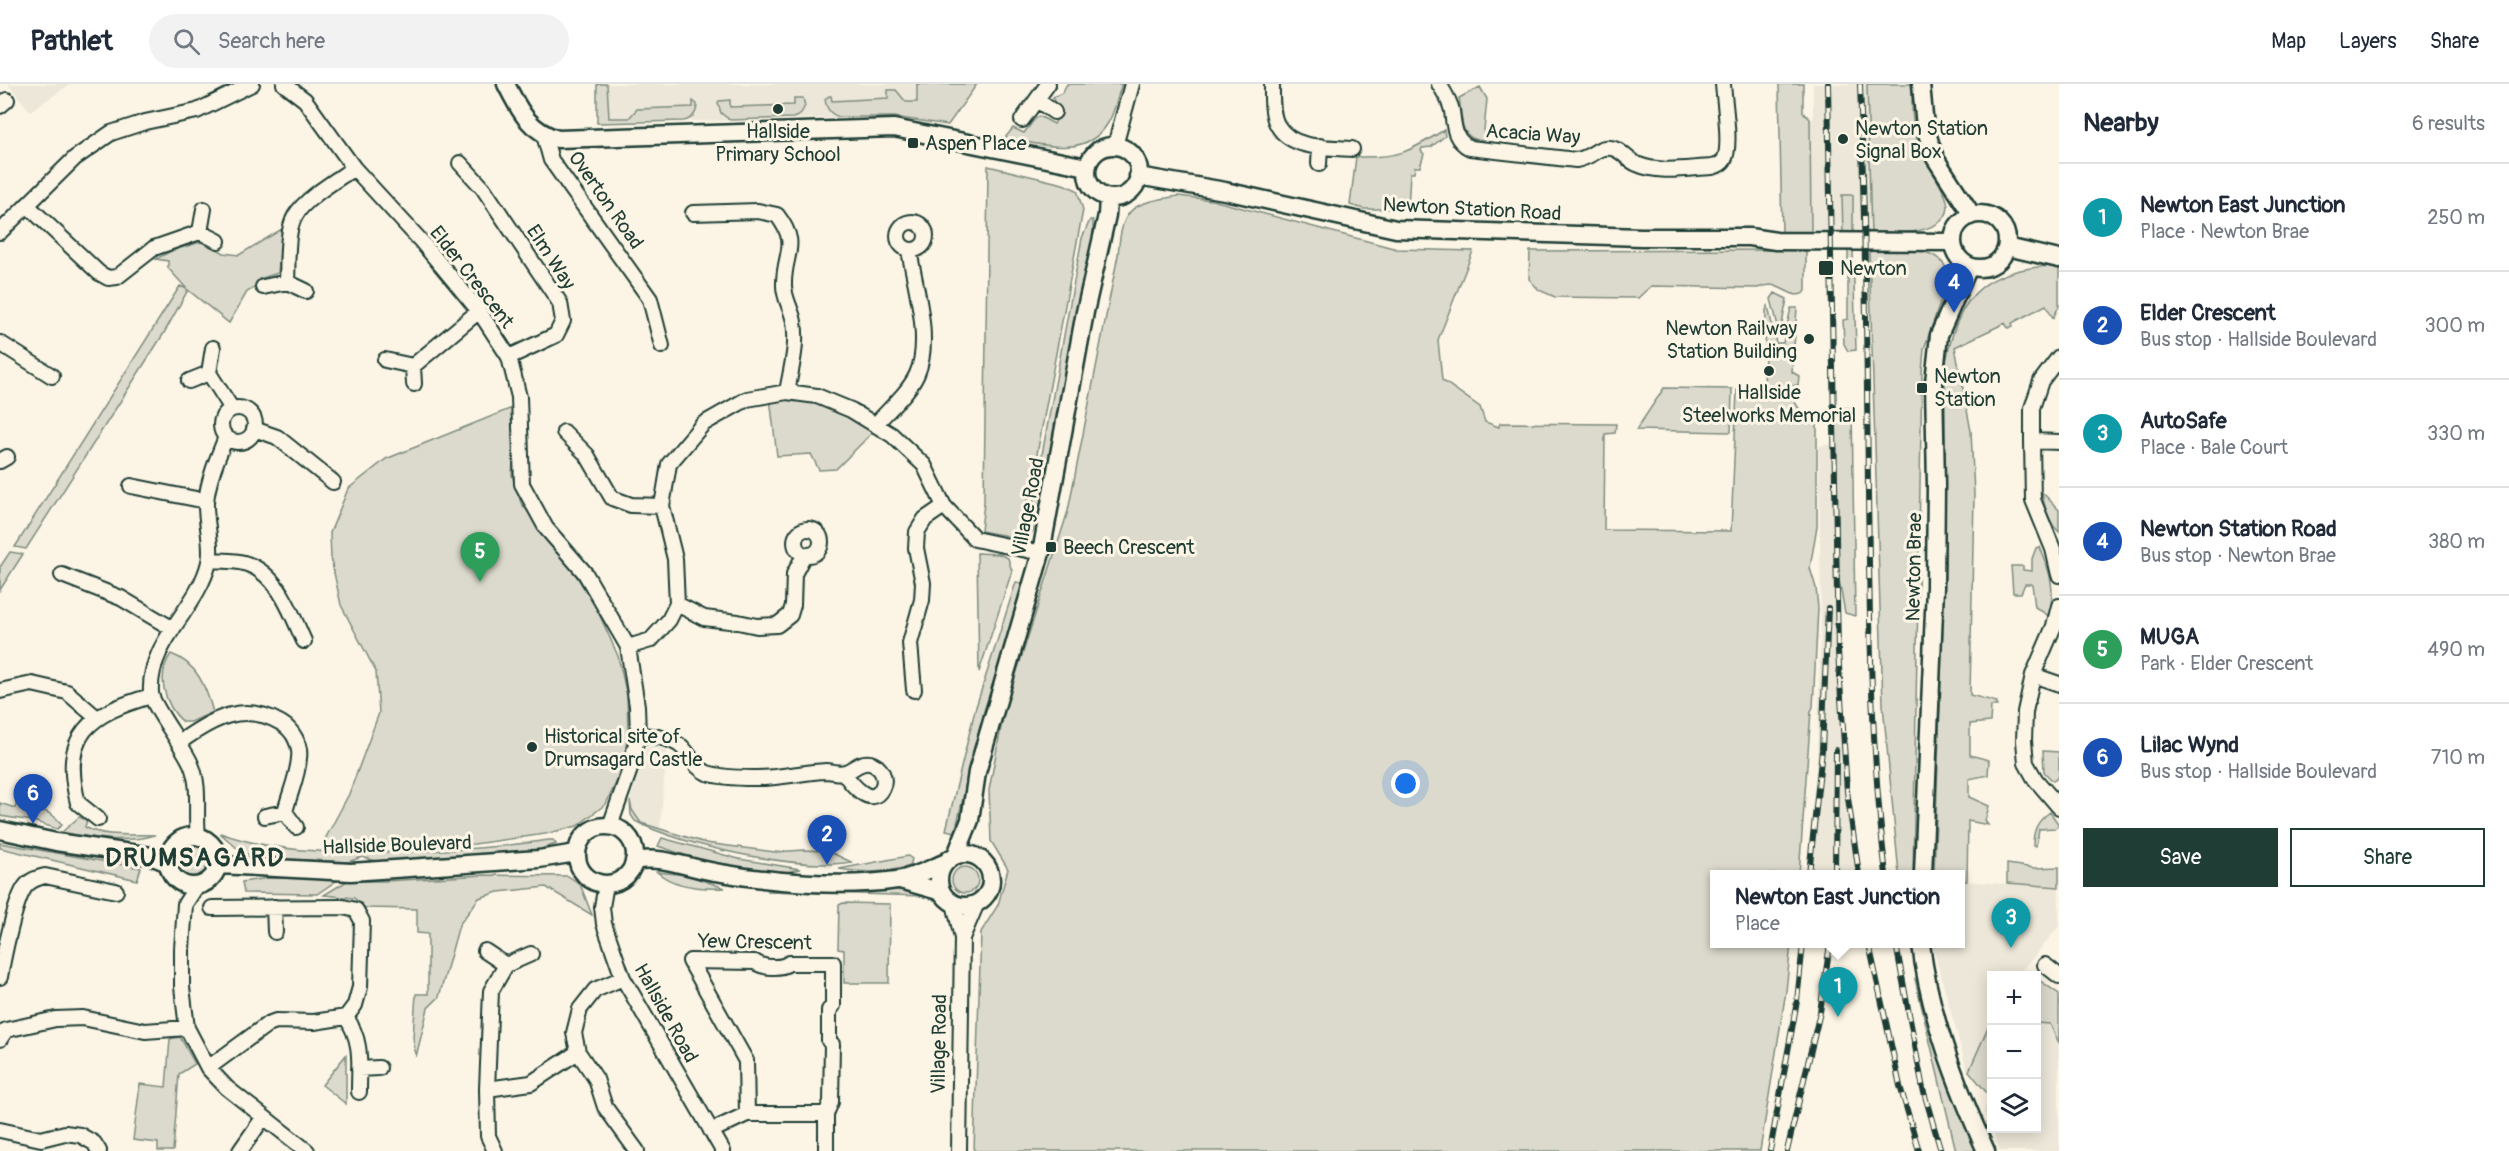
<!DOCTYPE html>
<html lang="en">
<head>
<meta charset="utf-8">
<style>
  body { margin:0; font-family:Pangolin,sans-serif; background:#f2f2f3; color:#1f2937 }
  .controls { position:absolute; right:18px; bottom:18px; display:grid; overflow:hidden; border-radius:0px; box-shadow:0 3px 15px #0003 }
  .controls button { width:54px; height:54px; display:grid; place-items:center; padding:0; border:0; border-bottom:2px solid #e0e1e3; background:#fff; color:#1f2937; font:30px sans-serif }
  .you { position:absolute; left:1406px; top:700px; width:21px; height:21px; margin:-15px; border:4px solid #fff; border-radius:50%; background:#1a73e8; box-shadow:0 0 0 9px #1a73e833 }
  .badge { display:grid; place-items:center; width:39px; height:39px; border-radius:50%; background:#1f3d34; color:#fff; font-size:20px; font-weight:700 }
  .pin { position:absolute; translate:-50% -50px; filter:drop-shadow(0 2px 3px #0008) }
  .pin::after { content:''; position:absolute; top:32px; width:21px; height:18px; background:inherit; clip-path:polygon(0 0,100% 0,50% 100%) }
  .popup { position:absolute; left:1710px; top:786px; width:255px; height:78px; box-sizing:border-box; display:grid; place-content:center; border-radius:0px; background:#fff; filter:drop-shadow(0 2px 4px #0005); font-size:20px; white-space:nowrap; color:#747a83 }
  .popup b { font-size:22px; color:#1f2937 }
  .popup::after { content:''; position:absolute; left:50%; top:100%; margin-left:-12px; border:12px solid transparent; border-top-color:#fff }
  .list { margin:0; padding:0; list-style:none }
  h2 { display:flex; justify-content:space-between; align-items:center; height:78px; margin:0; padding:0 24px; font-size:26px }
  h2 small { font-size:20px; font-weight:400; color:#747a83 }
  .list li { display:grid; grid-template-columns:39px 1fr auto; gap:18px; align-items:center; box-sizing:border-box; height:108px; padding:0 24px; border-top:2px solid #e0e1e3 }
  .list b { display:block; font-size:22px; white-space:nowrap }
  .list p { margin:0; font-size:20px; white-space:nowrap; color:#747a83 }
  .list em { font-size:20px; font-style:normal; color:#747a83 }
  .actions { display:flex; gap:12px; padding:18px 24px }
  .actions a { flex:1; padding:14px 0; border:2px solid #1f3d34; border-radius:0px; text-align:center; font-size:21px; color:#1f3d34 }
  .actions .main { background:#1f3d34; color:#fff }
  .icon { flex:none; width:33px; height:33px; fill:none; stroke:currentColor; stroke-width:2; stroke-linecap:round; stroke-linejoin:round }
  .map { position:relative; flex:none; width:2059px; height:1067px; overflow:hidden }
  header { display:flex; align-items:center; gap:36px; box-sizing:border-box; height:84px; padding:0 30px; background:#fff; border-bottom:2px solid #e0e1e3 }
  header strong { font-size:28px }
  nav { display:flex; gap:33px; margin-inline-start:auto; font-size:21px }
  .search { width:420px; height:54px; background:#f2f2f3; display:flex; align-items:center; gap:15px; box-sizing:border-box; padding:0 21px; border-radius:33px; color:#747a83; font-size:22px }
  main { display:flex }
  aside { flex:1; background:#fff }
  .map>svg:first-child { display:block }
  .built { fill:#ece7d8 }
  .green { fill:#dcdacc; stroke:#7e8c80; stroke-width:1.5 }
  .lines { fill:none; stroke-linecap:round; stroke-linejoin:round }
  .minor-casing { stroke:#1f3d34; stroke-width:18 }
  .tertiary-casing { stroke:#1f3d34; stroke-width:21 }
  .minor { stroke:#fcf5e5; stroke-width:14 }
  .tertiary { stroke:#fcf5e5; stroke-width:16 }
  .rail-casing { stroke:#1f3d34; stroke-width:6 }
  .rail { stroke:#fcf5e5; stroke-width:4; stroke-dasharray:11; stroke-linecap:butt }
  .poi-dot { fill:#1f3d34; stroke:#fcf5e5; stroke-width:2 }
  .labels { text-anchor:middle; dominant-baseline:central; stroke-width:6; stroke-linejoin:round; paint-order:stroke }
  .poi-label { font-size:20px; fill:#1f3d34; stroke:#fcf5e5; text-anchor:start }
  .street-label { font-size:20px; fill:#1f3d34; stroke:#fcf5e5 }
  .district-label { font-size:26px; font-weight:bold; letter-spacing:1.5px; fill:#1f3d34; stroke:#fcf5e5 }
</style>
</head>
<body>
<header>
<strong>Pathlet</strong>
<div class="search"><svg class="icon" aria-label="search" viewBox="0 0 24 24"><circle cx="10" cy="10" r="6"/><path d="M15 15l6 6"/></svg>Search here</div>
<nav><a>Map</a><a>Layers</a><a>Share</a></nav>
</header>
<main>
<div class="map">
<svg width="2059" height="1067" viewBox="0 0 2059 1067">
  <rect width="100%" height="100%" fill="#fcf5e5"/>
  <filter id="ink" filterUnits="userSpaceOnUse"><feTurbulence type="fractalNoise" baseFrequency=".0167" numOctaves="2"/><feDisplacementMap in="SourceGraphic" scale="12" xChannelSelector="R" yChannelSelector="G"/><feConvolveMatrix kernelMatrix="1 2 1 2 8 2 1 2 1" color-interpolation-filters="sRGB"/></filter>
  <g filter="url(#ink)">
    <path class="built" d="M8,0H71L30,27Z
      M597,0H977L948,41L894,33L597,39Z
      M1813,0H1867L1871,151L1853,150V111L1842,112L1843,151L1811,150L1810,35H1813Z
      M1835,360V473L1849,700L1861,790H1807L1817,672L1821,532L1819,362Z
      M649,662L667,665L660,745L640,739L631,726L630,717L642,666Z
      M1961,797L2059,803V842L2019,891L1992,892L1991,937L1968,989L1932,860H1961Z
      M2037,939L2050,940L2059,959V1067H2000L1984,1028L1991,1000L1992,1044H2036Z"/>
    <path class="green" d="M597,0H607L609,34H629L637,25L693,23V17L697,20C697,29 692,35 684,37L597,39Z
      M917,0H977L948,41L894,33H840C831,31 826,24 825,15L829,12H831L832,17L888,14V6H896L906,18H917Z
      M1067,0H1122C1117,13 1115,28 1108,39C1086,76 1039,60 1005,54L1013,44L1024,49L1034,36L1039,32L1054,40L1059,31L1053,13L1062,9Z
      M1779,0H1803V28L1810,35L1811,150H1782Z
      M1867,0H1912C1912,19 1911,37 1917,55C1924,75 1935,91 1944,109C1965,151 1893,150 1871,151Z
      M1480,3L1487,15L1483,57C1457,55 1463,32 1459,14Z
      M794,14H803L805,22L800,31L793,34L730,36L721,29L718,19L719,17L730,16V23L794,21Z
      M1444,46L1445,52L1431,63L1422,64L1421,67L1424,70L1420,83H1415L1414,89H1410L1408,125H1364L1350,121L1356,73C1399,74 1409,68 1444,46Z
      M988,82L1063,100L1077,106L1083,126L1027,423L1021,453L1019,454L981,447L984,418Z
      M1842,111H1853V150L1843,151Z
      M1178,112L1212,116L1397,165L1473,167L1438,256L1442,296L1480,323L1485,338L1499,343L1500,339L1616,340L1615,349L1605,350L1604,446L1731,447L1737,306H1764L1766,226L1768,222L1776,259H1783L1791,224H1797L1792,288L1799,292L1798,301L1792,302L1793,315L1801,328L1796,330L1817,333V442L1810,484L1816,504L1818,524L1813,623L1811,627L1799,790H1715V860H1791L1786,907L1760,1067H974L981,848L998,821L1008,785L991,757L989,706L1004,628L1068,427L1118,171C1122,121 1132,120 1178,112Z
      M1090,136H1093V155L1040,438L1034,439L1033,447L1027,452L1082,154Z
      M282,145L278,189L259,195V201L247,208L229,239L188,206L164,249L26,465L15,463L180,202L187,205L168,184V177L156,175L171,167L204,157L224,169L239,171Z
      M1806,166V207C1796,218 1783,202 1771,201C1767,201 1761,203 1757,204L1651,202L1638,214L1555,213L1539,206L1529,195L1530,167Z
      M1848,166H1853L1856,266L1848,267L1844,260L1843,236L1848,235Z
      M1869,166C1895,166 1943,158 1949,193L1924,265L1922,288L1913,790H1899L1883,621Z
      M2052,182L2059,184V222L2053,234L2046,221L2012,239L2013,242L2008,244L2005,239L1955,263L1971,347L1974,410L1970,611L1997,618V622H1991L1990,638L1970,640V671L1989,676L1988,691L1969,695V713L1989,722L1985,737L1988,741L1968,737L1967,797H1961V790H1934L1945,484V285C1955,217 1980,185 2052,182Z
      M1775,209L1787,215L1780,250L1771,215Z
      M1664,304L1732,305L1731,348L1636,346Z
      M770,314H817L877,344L836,385L819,386L811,370L777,372Z
      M512,324L515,347L512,391L521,419L569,480L596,523L618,572L627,612L628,648L623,684L606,720L577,742L545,750L474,760L369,762L323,759L349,710L379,629L376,588L341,521L331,475L330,449L348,405L386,375Z
      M1835,324H1852L1855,532L1845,529L1839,496Z
      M2042,408L2059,426V448C2049,439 2044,421 2042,408Z
      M2040,463C2050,487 2056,507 2049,532L2035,523L2032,500H2025L2021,509H2013L2011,482H2023V486L2032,487V475L2036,464Z
      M10,468L23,470L0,506V483Z
      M977,469L999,470L1008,474L1012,487L979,588Z
      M1016,498L1026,500L984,627L955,748L946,746L975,626Z
      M171,570C197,579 206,603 213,628L191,638H183C164,621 156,591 171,570Z
      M2043,667L2059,668V693L2053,697L2044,688Z
      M18,716C34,725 51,725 62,741L57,745L33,737L0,732V719L15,724Z
      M630,717L632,726L641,739L706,759L775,768L804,766L828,767L851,778C799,787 682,762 635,737L631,731Z
      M2050,728L2059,741L2055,744L2039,745L2036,762H2033C2033,746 2037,737 2050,728Z
      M79,733L87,736L85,743C105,754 133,750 155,751C126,760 91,754 62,748Z
      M220,749C276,769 329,768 388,768C442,767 495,764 549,756H553L556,760L529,769L376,777L362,773L348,778L285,775L244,770L238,768V765Z
      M662,754L739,775L800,785L777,790L714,781L658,762Z
      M174 777a19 19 0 1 1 38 0a19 19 0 1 1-38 0Z
      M0,759L141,784L137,796L0,764Z
      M908,772L912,775L910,782C885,789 865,789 839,785Z
      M2007,780L2034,784L2059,783V803L2007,799Z
      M952 796a13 13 0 1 1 26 0a13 13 0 1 1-26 0Z
      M657,788L687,791L725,804C703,805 674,803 657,788Z
      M484,791L568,792L580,800L592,831L546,803L498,808L479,814L459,841L439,913L428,924L416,973L413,953L416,910H428V850L417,849V825L365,824L354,814L324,811L347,797H386Z
      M269,794L339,795L317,810L244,809L242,798Z
      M785,806C809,806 905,800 920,812L767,807Z
      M843,819L890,820L889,899H844V866L838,865L839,821Z
      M2036,894L2059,910V959L2050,940L2037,939Z
      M1915,895L1923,901L1983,1067H1956Z
      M1991,937L1992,1014H1991L1969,987Z
      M180,953L195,980L179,990L173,1067H158V1059L133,1056L140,1000L166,1003L170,955Z
      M346,971V1020L322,1001Z"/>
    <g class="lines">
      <g class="minor-casing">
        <path id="minor" d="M284,0L305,16L354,84L421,157L479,227L509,273L519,313L522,400L546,444L585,489L628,563L637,622L638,651L629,688L610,742
          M1272,0C1272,13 1271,31 1278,42C1292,66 1329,63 1352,65
          M1439,0C1444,8 1450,17 1452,27C1454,43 1454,56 1470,64L1576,76C1590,74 1596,65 1605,64C1620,62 1625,75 1637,80C1659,90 1688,84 1712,83C1716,82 1721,81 1724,76C1732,63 1724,17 1723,0
          M1037,16L1054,28
          M0,22L7,16
          M1022,36L1048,0
          M544,51L551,76L650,215L662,262
          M1115,62L1132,0
          M460,79L483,104L560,219L563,237L556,251L509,273
          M1319,80L1320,62
          M27,121L99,189L108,194L117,193L154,164L200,148
          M204,125L200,148L218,157
          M693,129L758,127L777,131C801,162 783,169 784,202C784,214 792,226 794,238C798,261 791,285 787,308
          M898 152a14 14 0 1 1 28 0a14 14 0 1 1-28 0Z
          M0,148L75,74L111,49L145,38L197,27L252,0
          M287,198C288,180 286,147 295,132C304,115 338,95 354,84
          M263,203L287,198L306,207
          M0,259L52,292
          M213,264L209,289L232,325
          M2059,273L2041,297L2032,324V357L2033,416L2053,465L2059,491
          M385,276L413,282L479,227
          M413,282L414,300
          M189,297L209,289
          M221 341a17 17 0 1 1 34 0a17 17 0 1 1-34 0Z
          M876,340C889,325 909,308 917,290C932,256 915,202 909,166
          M254,345L277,353L333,398
          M564,348L587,371L612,414L631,421L662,422
          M2032,357L2059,358
          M0,377L7,373
          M131,402L206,417
          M795 458a13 13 0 1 1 26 0a13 13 0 1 1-26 0Z
          M210,476C222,477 237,476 247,480C279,491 291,529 304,557
          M62,491L121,514L173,545
          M677,520L704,534L738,538L757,542L777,541L790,531L793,521L794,490L804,471
          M2059,522L2054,542L2033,591L2025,628L2024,657L2026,679L2035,695L2059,723
          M628,563L651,556L669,536L677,520L675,475L662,422L669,380L703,340L747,315L787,308L817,312L851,326L892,351L924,381L944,422L975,455L1041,469
          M2033,591L2059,600
          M914,606L910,559L922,516L923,499L916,464L917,448L925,435L944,422
          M0,607L32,600L67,608L97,634
          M638,651C652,652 670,653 682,663C691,672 694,683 707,689C719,693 740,694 753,694C777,695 802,688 826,687C832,687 839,690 845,688C854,686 859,677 870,679C881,682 887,694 882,704C871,726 850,698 844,689
          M180,658C212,635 243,617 281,639C293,646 301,661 299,674C298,692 289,711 285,728
          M265,732L285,728L296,743
          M98,735L78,719C60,650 89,630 151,612
          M198,752C195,728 201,703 191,680C184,663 152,622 151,609C148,557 198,525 209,478C213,461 205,436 206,418C208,396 218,373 226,353
          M606,800L602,823L604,840L623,894L723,1067
          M196,803L185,820L182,865V903L187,944L208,984L227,1004L307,1067
          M954,819L962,854L959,1067
          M274,823L275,848
          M962,854L977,819
          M485,867L506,881
          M2045,881L2059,892
          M0,893C3,875 15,816 25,803C30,796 37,794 45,792L116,807
          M623,894L595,906L580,925L574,949L578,968L596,995L605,1023L637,1067
          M346,933C363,958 359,979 359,1008
          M0,955L6,946L56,935L83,934L145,947L187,944
          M208,984L268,940L276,937L314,938L346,933L355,921L360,903L362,837L356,826L343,823L212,824
          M359,985L379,984
          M487,1005L531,999L578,968
          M747,1030L746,977L690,877L755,878C763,884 781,885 789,879H833V922L829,926V957L832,960L831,1018L826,1030V1067
          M0,1046L41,1055L65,1049L80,1051L94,1059L99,1067
          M711,1047L747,1030H826
          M240,1067L263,1034
          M495,1067L488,1052L487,1005L491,907L506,881L531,870"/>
      </g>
      <g class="tertiary-casing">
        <path id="tertiary" d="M506,0C519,26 529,47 558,55L894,44L1087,83
          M1921,0L1925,43L1935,74L1972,131
          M1087 88a26 26 0 1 1 52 0a26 26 0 1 1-52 0Z
          M1138,92L1225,107L1396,145L1641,153H1749L1776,157L1952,158
          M1953 157a27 27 0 1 1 54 0a27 27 0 1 1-54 0Z
          M2007,163L2059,175
          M577 771a29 29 0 1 1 58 0a29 29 0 1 1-58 0Z
          M0,746L56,758L151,772L168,779
          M168 777a25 25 0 1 1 50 0a25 25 0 1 1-50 0Z
          M939 796a26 26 0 1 1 52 0a26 26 0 1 1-52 0Z
          M956,771L970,736L977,688L1041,469L1085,228L1107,131L1108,114
          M634,777C662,771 688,784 715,788C770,798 842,804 897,796C913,794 930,785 944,779
          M219,781L351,788L539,775L576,769
          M1923,790L1935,503L1936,402L1934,298L1939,251L1969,183
          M900,796L942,808
          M1921,860C1929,931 1957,1002 1986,1067"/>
      </g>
      <use href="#minor" class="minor"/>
      <use href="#tertiary" class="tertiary"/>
      <g class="rail-casing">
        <path id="rail" d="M1828,0L1838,567L1847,707L1859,790
          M1860,0C1865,136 1867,273 1868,409C1870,537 1870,664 1886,790
          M1809,790L1822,666L1828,524
          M1835,790L1836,666
          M1869,860L1900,1002L1919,1067
          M1896,860L1923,1005L1941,1067
          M1770,1067L1797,917L1803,860
          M1787,1067L1820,928L1830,860"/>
      </g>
      <use href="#rail" class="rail"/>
    </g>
  </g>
  <g class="poi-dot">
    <circle cx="778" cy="25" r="6"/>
    <circle cx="1843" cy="55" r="6"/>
    <rect x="907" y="53" width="12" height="12" rx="3"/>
    <rect x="1818" y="176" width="16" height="16" rx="3"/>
    <circle cx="1809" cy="255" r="6"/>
    <circle cx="1769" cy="287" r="6"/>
    <rect x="1916" y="298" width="12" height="12" rx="3"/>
    <rect x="1045" y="457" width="12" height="12" rx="3"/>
    <circle cx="532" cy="663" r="6"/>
  </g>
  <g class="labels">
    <g class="poi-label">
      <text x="1855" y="44">Newton Station<tspan x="1855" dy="23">Signal Box</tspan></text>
      <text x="778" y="47" text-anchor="middle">Hallside<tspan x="778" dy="23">Primary School</tspan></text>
      <text x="925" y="59">Aspen Place</text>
      <text x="1840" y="184">Newton</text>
      <text x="1797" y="244" text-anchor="end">Newton Railway<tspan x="1797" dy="23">Station Building</tspan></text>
      <text x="1934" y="292">Newton<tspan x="1934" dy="23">Station</tspan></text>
      <text x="1769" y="308" text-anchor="middle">Hallside<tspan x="1769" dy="23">Steelworks Memorial</tspan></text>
      <text x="1063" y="463">Beech Crescent</text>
      <text x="544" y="652">Historical site of<tspan x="544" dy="23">Drumsagard Castle</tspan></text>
    </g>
    <g class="street-label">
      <text transform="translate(1533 50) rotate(4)">Acacia Way</text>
      <text transform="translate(606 116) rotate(55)">Overton Road</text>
      <text transform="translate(1472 125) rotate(3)">Newton Station Road</text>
      <text transform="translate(551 173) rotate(57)">Elm Way</text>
      <text transform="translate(472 193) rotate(52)">Elder Crescent</text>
      <text transform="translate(1028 423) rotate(-79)">Village Road</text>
      <text transform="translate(1914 483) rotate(-89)">Newton Brae</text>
      <text transform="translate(397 761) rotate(-2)">Hallside Boulevard</text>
      <text transform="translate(755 858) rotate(1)">Yew Crescent</text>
      <text transform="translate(666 929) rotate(61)">Hallside Road</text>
      <text transform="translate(939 960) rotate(-89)">Village Road</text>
    </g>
    <g class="district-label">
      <text x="195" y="774">DRUMSAGARD</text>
    </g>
  </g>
</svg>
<div class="controls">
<button>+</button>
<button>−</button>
<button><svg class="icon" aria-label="layers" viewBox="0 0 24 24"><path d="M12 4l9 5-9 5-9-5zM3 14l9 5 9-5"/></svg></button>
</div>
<div class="you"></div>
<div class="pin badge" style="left:1838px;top:933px;background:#0f9aa8">1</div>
<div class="popup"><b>Newton East Junction</b>Place</div>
<div class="pin badge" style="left:827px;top:781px;background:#1a4fb4">2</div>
<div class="pin badge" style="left:2011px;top:864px;background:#0f9aa8">3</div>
<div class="pin badge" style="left:1954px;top:229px;background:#1a4fb4">4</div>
<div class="pin badge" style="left:480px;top:498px;background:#2e9e5b">5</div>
<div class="pin badge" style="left:33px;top:740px;background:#1a4fb4">6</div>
</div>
<aside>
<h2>Nearby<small>6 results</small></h2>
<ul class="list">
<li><span class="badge" style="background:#0f9aa8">1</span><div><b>Newton East Junction</b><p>Place · Newton Brae</p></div><em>250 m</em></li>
<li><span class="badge" style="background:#1a4fb4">2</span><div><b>Elder Crescent</b><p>Bus stop · Hallside Boulevard</p></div><em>300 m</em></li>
<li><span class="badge" style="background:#0f9aa8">3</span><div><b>AutoSafe</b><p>Place · Bale Court</p></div><em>330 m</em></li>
<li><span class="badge" style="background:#1a4fb4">4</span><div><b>Newton Station Road</b><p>Bus stop · Newton Brae</p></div><em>380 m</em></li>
<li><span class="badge" style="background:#2e9e5b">5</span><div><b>MUGA</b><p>Park · Elder Crescent</p></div><em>490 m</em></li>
<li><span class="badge" style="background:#1a4fb4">6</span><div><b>Lilac Wynd</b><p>Bus stop · Hallside Boulevard</p></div><em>710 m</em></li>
</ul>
<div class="actions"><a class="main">Save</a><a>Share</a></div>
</aside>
</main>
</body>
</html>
